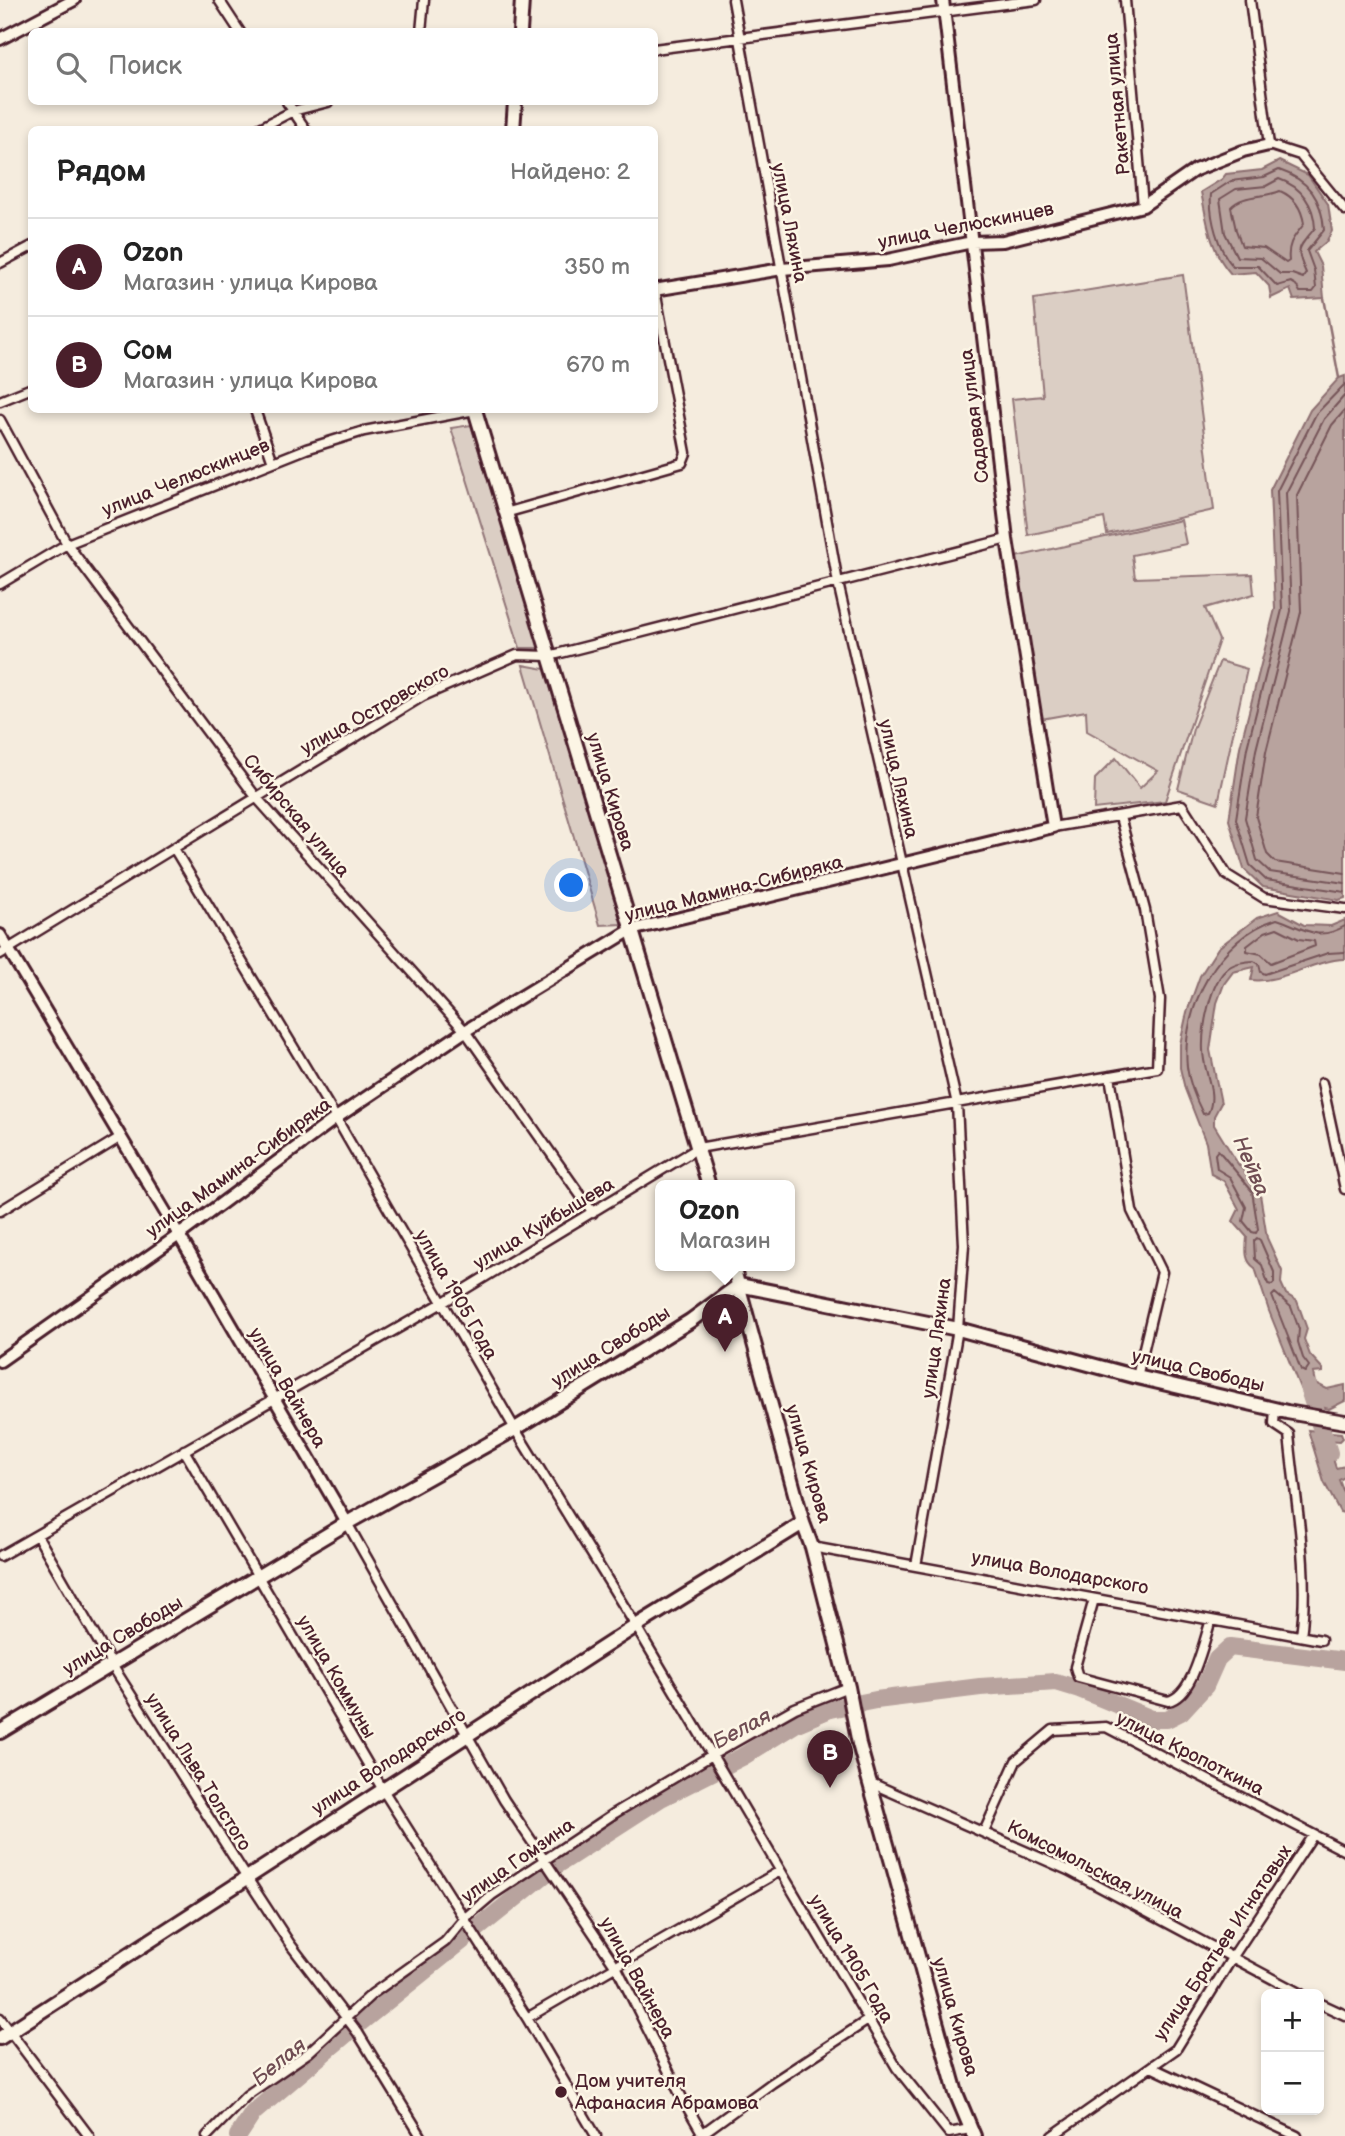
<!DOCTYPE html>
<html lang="ru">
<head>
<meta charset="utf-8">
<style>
  body { margin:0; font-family:"Balsamiq Sans",sans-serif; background:#f2f2f2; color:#222 }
  .controls { position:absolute; right:21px; bottom:21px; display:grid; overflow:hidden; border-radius:10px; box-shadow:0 4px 10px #0003 }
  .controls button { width:63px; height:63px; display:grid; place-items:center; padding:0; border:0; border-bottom:2px solid #e0e0e0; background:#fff; color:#222; font:35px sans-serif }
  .you { position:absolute; left:572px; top:886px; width:24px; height:24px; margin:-18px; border:5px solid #fff; border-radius:50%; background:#1a73e8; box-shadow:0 0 0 10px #1a73e833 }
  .badge { display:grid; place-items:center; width:46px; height:46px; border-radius:50%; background:#4a1f2b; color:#fff; font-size:23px; font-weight:700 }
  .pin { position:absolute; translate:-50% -58px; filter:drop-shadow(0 2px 4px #0008) }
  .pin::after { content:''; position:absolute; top:37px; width:24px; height:21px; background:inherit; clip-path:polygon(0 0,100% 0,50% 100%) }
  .popup { position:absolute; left:655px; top:1180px; width:140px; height:91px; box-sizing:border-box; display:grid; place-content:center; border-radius:10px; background:#fff; filter:drop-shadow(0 2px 5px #0005); font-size:23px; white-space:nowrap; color:#767676 }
  .popup b { font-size:26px; color:#222 }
  .popup::after { content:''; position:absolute; left:50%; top:100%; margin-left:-14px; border:14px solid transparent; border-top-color:#fff }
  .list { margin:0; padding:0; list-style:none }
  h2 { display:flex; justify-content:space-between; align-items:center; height:91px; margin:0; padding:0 28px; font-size:30px }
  h2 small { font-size:23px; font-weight:400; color:#767676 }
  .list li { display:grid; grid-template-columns:46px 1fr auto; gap:21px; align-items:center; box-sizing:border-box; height:98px; padding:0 28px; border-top:2px solid #e0e0e0 }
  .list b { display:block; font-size:26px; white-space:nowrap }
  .list p { margin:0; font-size:23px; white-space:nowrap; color:#767676 }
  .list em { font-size:23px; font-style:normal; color:#767676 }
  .icon { flex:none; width:38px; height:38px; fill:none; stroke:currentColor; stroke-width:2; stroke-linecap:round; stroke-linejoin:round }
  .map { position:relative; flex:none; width:1345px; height:2136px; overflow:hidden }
  .search { position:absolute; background:#fff; box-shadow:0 4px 10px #0003; left:28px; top:28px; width:630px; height:77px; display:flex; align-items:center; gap:18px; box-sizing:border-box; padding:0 24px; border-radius:10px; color:#767676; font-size:26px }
  .panel { position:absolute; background:#fff; box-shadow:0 4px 10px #0003; left:28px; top:126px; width:630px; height:287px; border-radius:10px }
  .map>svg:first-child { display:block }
  .green { fill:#dbcec4; stroke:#927678; stroke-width:2 }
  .water { fill:#b8a39e; stroke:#8c6e70; stroke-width:2 }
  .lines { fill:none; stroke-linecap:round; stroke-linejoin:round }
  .shore { stroke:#765459; stroke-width:2 }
  .stream { stroke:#8c6e70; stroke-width:2.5 }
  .river { stroke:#b8a39e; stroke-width:18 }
  .minor-casing { stroke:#4a1f2b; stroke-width:13 }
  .tertiary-casing { stroke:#4a1f2b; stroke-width:16 }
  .secondary-casing { stroke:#4a1f2b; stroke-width:18 }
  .minor { stroke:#fcf5e5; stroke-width:8 }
  .tertiary { stroke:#fcf5e5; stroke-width:10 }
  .secondary { stroke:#fcf5e5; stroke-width:12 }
  .poi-dot { fill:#4a1f2b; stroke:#fcf5e5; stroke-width:2.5 }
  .labels { text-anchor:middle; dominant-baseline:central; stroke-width:5; stroke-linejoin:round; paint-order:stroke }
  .street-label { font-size:19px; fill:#4a1f2b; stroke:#fcf5e5 }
  .poi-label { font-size:19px; fill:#4a1f2b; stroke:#fcf5e5; text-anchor:start }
  .water-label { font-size:21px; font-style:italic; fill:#704d53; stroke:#fcf5e5 }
</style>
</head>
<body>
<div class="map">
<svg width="1345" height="2136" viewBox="0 0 1345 2136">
  <rect width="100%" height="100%" fill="#f5ecde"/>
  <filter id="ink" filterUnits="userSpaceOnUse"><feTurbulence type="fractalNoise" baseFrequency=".0143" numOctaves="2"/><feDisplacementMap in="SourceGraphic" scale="14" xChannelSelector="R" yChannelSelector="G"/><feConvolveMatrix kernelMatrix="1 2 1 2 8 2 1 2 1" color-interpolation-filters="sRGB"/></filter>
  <g filter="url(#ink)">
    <path class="green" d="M1183,275L1214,510L1107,534L1104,518L1028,535L1012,399L1043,396L1034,299Z
      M471,425L540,648H520L451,428Z
      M1181,520L1186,544L1132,555L1135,578L1252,574L1254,594L1205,608L1219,640L1165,801L1094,809L1095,779L1116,758L1140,788L1158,771L1087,731L1086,711L1041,719L1016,557Z
      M1220,661L1247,669L1218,803L1178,789L1193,729Z
      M523,665L545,669L623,924L600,925Z"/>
    <path class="water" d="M1279,161L1308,175L1328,204L1332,231L1326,242L1314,252L1321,266L1324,298L1294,300L1290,289L1271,298L1269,286L1256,272L1231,274C1210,251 1207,221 1201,192L1222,179L1226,174L1262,170Z
      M1345,376V898L1339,900L1263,887L1244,869L1229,820L1240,747L1275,609L1270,490L1310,410L1339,378Z
      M1278,911L1304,925L1331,926L1345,920V959C1312,960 1281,984 1251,980L1254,967L1233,972L1224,984L1217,1003L1210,1050L1221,1103L1214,1116V1125L1238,1164L1259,1188L1267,1238L1282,1271L1281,1283L1286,1294L1297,1301L1307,1329L1304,1339L1310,1355L1323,1369V1372L1313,1373L1315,1383L1327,1389L1345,1385V1401L1329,1409L1306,1403L1269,1311L1255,1268C1244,1261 1246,1249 1247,1237L1233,1221L1239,1209L1224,1181L1211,1174L1206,1143L1185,1089L1180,1068V1044L1187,1012L1200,976L1218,948L1257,918Z
      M1308,1430L1341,1433L1343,1438L1340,1441L1327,1440L1336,1468L1345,1466V1477L1339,1480L1345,1496V1513L1340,1512L1324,1482Z
      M1293,1649L1345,1656V1666L1296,1661L1286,1653Z"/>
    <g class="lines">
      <path class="shore" d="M1279,170C1309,180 1322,199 1324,230L1307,251L1314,270L1316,288L1313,292H1300L1296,285L1291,282L1277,286L1258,266H1233C1218,250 1209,216 1211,194L1231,181L1264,177Z
        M1279,179C1302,187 1314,205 1315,228C1299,248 1294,247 1306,273L1303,278L1292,274H1280L1261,258L1237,257L1225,233L1220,199L1236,189L1266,186Z
        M1280,191C1294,197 1302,209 1304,224C1295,236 1287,242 1289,261L1286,263L1264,248L1242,246L1236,230L1231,207C1242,194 1265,198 1280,191Z
        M1345,384L1316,414L1277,491L1282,610L1247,748L1236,819L1250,865L1266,880L1345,892
        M1345,395L1324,419L1286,493L1291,611L1256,750L1245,818L1257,860L1270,872L1345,883
        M1345,410L1332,425L1297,495L1301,612L1266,752L1256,817L1267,854L1275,862L1345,873
        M1345,926C1316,943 1303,927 1277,919C1219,937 1181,1007 1187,1067C1189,1083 1196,1100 1203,1114L1208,1113C1218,1093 1203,1072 1203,1050C1202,1028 1210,982 1228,968C1234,963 1247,961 1254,961L1259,964L1261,972L1265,974L1328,953L1345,952
        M1277,928L1299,939L1314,941L1315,946L1271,963L1261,954L1247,951V946L1265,932Z
        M1218,1150L1252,1191L1258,1229L1256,1233L1252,1232L1243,1221L1246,1207L1230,1177L1217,1169L1215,1154Z
        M1257,1238L1260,1240L1274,1272V1283L1272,1285L1268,1284L1262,1265L1255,1259L1254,1241Z
        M1275,1293L1291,1307L1299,1329L1298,1342L1303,1358L1309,1366L1305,1372L1301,1370L1272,1296Z"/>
      <path class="stream" d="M1324,298L1339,378"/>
      <path class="river" d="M1308,1386L1329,1453
        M238,2136L253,2113L351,2030L554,1867L661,1798L742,1757L795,1724L830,1709L876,1700L980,1687L1056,1682L1079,1689L1152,1719H1167L1181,1712L1205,1686L1217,1659L1230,1647L1345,1661"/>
      <g class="minor-casing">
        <path id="minor" d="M219,0L240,32
          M733,0L838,583L957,1104L964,1245L958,1329L916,1566
          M1125,0L1143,206
          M1250,0L1269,145L1300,155L1345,210
          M421,32L424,0
          M654,49L1036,0
          M287,102L306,130
          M256,130L293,111L328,102
          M0,263L32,246
          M0,401L32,388
          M255,410L273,462
          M0,420L67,544L256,797L465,1031L593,1213
          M505,513L682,463L686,453L655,290
          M0,584L67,544L306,449L364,431L475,410
          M1053,827L1182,805L1227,875L1264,898L1345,909
          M175,850L336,1118L515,1429L636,1626L897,2068L949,2133L970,2129
          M0,954L423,696L517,655L549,656L1007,539
          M1110,1076L1132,1211L1162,1272L1137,1377
          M1322,1083L1345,1189
          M0,1211L119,1138
          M1275,1409L1274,1424L1289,1434C1295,1501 1310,1569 1301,1636
          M184,1450L383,1790L527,2018L596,2136
          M347,1523L504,1800L617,1968L682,2098L704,2136
          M37,1535L112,1665L247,1878L290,1944L358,2033L421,2136
          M812,1547L1321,1640
          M0,1556L442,1303L698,1148L1157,1068L1160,999L1145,910L1120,817
          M1094,1599L1075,1667L1078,1677L1168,1701C1193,1696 1203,1643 1211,1620
          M871,1783L1068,1870L1301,1994
          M984,1832L1016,1761L1053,1730L1106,1727L1345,1851
          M1319,2003L1345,2015
          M0,2018L89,2136
          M527,2018L780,1871
          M1151,2067L1297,2136
          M207,2136L247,2095L308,2053L372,1994L445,1942L465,1918L492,1895L615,1813L712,1755L795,1708L848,1687
          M699,2136L772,2083L868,2020
          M1052,2136L1176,2049L1232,1958L1313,1835"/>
      </g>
      <g class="tertiary-casing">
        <path id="tertiary" d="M0,39L74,0
          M654,290L782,269L888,260L972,242L1003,241L1143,206L1195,170L1243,151L1269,145
          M0,935L179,1235L347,1523
          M0,1361L179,1235L336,1118L465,1031L631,930L1053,827L1007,539L943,0"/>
      </g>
      <g class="secondary-casing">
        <path id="secondary" d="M520,32L522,0
          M513,130L515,102
          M475,410L709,1186
          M733,1266L803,1523L812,1547L848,1687L859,1744L956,2093L974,2136
          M0,1732L347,1523L515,1429L690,1321L739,1285L958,1329L1137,1377L1287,1412L1345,1422
          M0,2038L636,1626L803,1523"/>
      </g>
      <use href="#minor" class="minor"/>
      <use href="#tertiary" class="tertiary"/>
      <use href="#secondary" class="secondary"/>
    </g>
  </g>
  <circle class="poi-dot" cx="561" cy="2092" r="7"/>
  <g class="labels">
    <g class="street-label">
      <text transform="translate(1118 104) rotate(-95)">Ракетная улица</text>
      <text transform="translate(789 223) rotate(79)">улица Ляхина</text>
      <text transform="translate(966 226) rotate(-11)">улица Челюскинцев</text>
      <text transform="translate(975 416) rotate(-97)">Садовая улица</text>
      <text transform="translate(186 478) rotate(-22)">улица Челюскинцев</text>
      <text transform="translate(375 710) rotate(-29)">улица Островского</text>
      <text transform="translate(898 779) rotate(77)">улица Ляхина</text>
      <text transform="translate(610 792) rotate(73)">улица Кирова</text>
      <text transform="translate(296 816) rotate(50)">Сибирская улица</text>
      <text transform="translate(734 889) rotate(-14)">улица Мамина-Сибиряка</text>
      <text transform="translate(239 1168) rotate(-36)">улица Мамина-Сибиряка</text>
      <text transform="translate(544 1224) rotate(-31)">улица Куйбышева</text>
      <text transform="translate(456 1295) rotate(60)">улица 1905 Года</text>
      <text transform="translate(937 1338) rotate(-82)">улица Ляхина</text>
      <text transform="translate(611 1347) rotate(-32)">улица Свободы</text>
      <text transform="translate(1198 1371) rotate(13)">улица Свободы</text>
      <text transform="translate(287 1388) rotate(60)">улица Вайнера</text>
      <text transform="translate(808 1464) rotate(74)">улица Кирова</text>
      <text transform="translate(1060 1573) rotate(10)">улица Володарского</text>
      <text transform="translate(123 1636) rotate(-31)">улица Свободы</text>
      <text transform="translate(336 1677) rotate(60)">улица Коммуны</text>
      <text transform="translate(1190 1754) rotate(27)">улица Кропоткина</text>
      <text transform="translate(389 1762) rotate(-33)">улица Володарского</text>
      <text transform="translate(198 1772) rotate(58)">улица Льва Толстого</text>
      <text transform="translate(518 1861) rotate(-35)">улица Гомзина</text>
      <text transform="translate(1095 1870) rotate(27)">Комсомольская улица</text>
      <text transform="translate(1223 1943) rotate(-56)">улица Братьев Игнатовых</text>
      <text transform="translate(851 1959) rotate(59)">улица 1905 Года</text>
      <text transform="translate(637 1978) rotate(61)">улица Вайнера</text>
      <text transform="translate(955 2017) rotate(74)">улица Кирова</text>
    </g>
    <g class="poi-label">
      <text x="575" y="2081">Дом учителя<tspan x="575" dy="22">Афанасия Абрамова</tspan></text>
    </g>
    <g class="water-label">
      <text transform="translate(1251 1166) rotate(67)">Нейва</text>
      <text transform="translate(742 1729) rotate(-28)">Белая</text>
      <text transform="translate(279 2062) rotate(-39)">Белая</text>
    </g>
  </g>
</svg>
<div class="controls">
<button>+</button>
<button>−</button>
</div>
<div class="you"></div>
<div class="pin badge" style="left:725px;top:1352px">A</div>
<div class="popup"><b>Ozon</b>Магазин</div>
<div class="pin badge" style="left:830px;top:1788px">B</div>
<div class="search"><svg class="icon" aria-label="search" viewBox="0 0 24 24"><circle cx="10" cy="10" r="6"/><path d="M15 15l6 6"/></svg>Поиск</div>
<section class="panel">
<h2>Рядом<small>Найдено: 2</small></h2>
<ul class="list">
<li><span class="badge">A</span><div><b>Ozon</b><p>Магазин · улица Кирова</p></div><em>350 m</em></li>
<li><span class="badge">B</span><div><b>Сом</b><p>Магазин · улица Кирова</p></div><em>670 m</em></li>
</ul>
</section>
</div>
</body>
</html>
